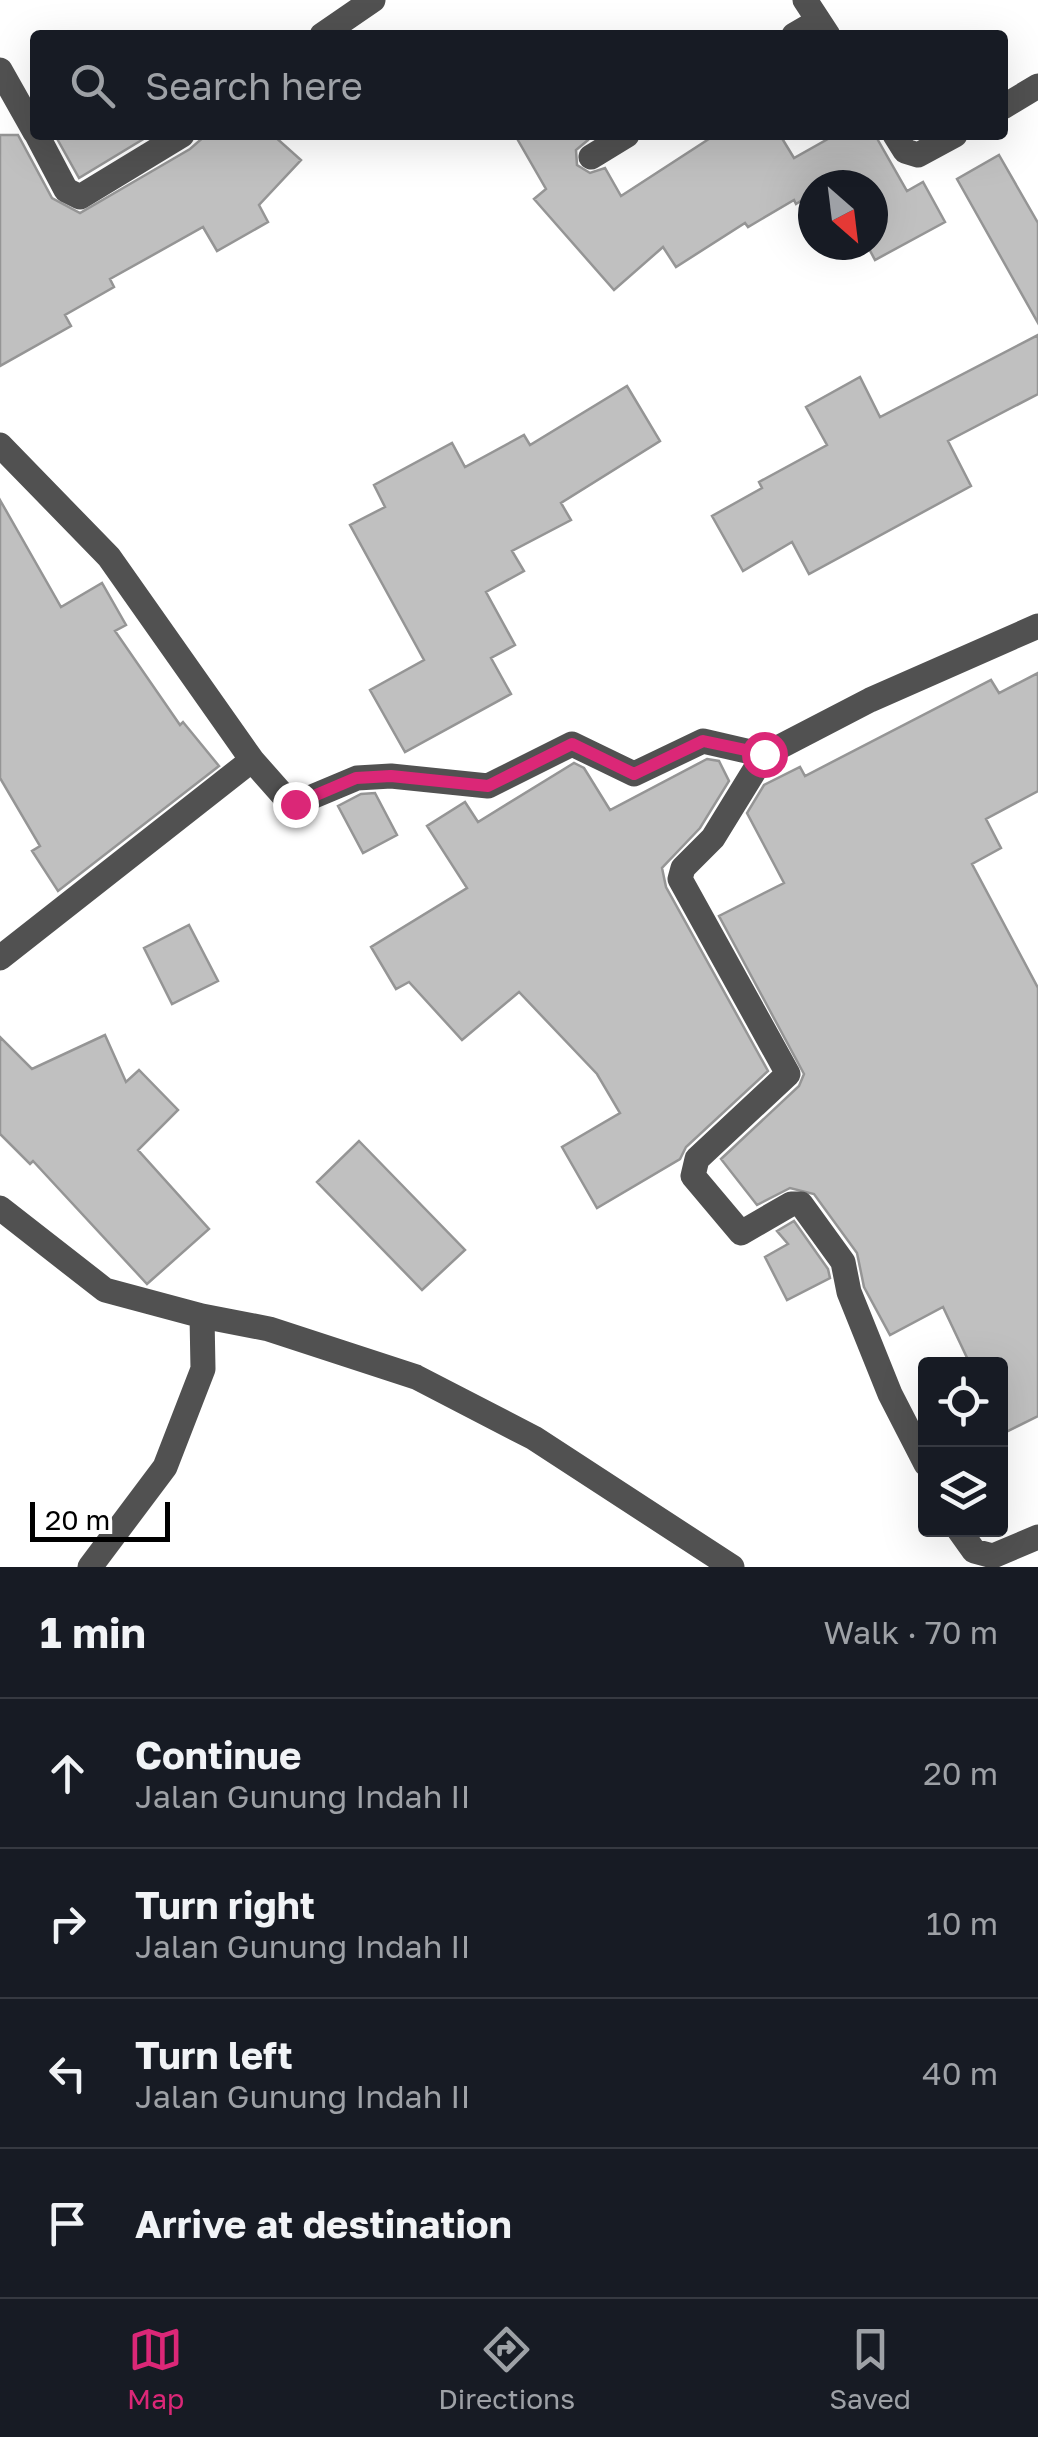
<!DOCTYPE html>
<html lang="en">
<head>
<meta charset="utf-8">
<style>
  body { margin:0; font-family:"Golos Text",sans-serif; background:#20242c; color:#f1f3f6 }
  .controls { position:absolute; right:30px; bottom:30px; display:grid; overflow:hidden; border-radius:10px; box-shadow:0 10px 40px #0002 }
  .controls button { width:90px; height:90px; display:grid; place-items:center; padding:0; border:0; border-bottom:2px solid #363941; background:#171b24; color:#f1f3f6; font:50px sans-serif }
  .compass { position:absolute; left:798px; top:170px; width:90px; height:90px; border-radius:50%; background:#171b24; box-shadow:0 10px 40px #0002; rotate:152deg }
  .scale { position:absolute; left:30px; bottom:25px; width:140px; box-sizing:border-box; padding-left:10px; border:5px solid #000; border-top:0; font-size:28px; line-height:35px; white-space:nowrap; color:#000; -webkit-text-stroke:8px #fff; paint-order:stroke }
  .stop { position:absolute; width:30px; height:30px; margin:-22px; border:8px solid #db2777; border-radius:50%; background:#fff }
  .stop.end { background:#db2777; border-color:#fff; box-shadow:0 2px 10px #0008 }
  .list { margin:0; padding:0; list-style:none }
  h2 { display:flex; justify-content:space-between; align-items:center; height:130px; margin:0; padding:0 40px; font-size:42px }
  h2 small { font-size:32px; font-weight:400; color:#9ea1a6 }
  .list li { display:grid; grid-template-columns:65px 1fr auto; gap:30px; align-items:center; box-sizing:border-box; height:150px; padding:0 40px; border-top:2px solid #363941 }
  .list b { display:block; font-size:38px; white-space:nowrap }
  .list p { margin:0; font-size:32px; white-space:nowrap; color:#9ea1a6 }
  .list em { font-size:32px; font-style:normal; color:#9ea1a6 }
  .icon { flex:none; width:55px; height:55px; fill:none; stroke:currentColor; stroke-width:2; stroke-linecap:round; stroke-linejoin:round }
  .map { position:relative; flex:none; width:1038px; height:1567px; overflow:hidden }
  .search { position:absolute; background:#171b24; box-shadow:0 10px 40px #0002; left:30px; right:30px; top:30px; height:110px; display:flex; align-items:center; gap:25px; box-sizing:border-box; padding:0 35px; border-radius:10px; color:#9ea1a6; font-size:38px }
  .sheet { height:730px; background:#171b24 }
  nav { display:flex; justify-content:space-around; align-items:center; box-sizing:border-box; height:140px; border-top:2px solid #363941; background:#171b24; font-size:28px; color:#9ea1a6 }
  nav a { display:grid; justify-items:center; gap:5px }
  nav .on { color:#db2777 }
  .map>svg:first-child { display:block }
  .building { fill:#c0c0c0; stroke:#959595; stroke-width:2.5 }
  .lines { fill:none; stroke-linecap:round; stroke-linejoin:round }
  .minor { stroke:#515151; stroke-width:25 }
  .route { stroke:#db2777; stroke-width:12 }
</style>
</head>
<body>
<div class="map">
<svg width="1038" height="1567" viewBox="0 0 1038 1567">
  <rect width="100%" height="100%" fill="#fff"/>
  <path class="building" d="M0,135H18L52,198L80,213L190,149L206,135H273L301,160L259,205L268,222L217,251L203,227L110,279L114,287L65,315L71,326L0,366Z
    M55,135H150L79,178Z
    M515,135H586L588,140L576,150L577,165L590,173L605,168L621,196L715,135H780L794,158L835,135H875L907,191L923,182L945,222L875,260L867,245H873V185H835L833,181L813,185V193L796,204L794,200L748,227L745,223L676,267L663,247L614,290L534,199L546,189Z
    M999,155L1038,223V323L957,179Z
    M1038,335V394L948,441L971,486L809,574L792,542L743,571L712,516L762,488L759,482L827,445L806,407L860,377L880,417Z
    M627,386L660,441L561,503L571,520L512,551L524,571L486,592L515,645L491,658L511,694L405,752L370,690L424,660L350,525L385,507L374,485L452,443L465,467L524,435L530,445Z
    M0,500L61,607L102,583L126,625L115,631L180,725L183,722L219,766L58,891L32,851L40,846L0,778Z
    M1038,673V791L986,819L1001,848L972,864L1038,988V1416L1000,1435V1364H970L943,1307L890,1335L864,1287L857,1253L814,1194L790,1188L757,1205L721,1159L799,1086L804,1074L719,916L784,883L747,813L764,785L800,767L805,776L991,680L999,693Z
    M707,759L719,761L729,781L700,828L662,868L666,887L768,1071L686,1147L680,1159L597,1208L562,1147L620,1113L597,1074L519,992L462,1040L409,982L396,989L371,947L467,888L427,826L465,802L478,822L574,763L584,768L610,810Z
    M375,793L397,835L363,853L338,806L361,794Z
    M189,925L218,981L172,1004L144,948Z
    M105,1035L126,1082L139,1070L178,1110L138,1150L209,1229L147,1284L33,1161L30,1164L0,1134V1037L32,1069Z
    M359,1141L465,1250L422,1290L317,1182Z
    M794,1221L828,1269L830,1278L787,1300L765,1257L788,1244L777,1231Z"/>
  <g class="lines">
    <path class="minor" d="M805,0L828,35
      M322,35L373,0
      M794,35L818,21
      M0,70L35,132
      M1003,107L1038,86
      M37,135L66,190L80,197L182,135
      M895,135L905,151L918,155L955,135
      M591,157L627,135
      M0,445L109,557L252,760L0,958
      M764,755L713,838L683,868L680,879L788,1074L697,1159L693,1176L741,1233L791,1204H801L843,1262L849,1292L890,1394L926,1464
      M252,760L290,803L295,804L357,778L391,776L488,786L572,744L634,774L703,741L764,755L870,700L1038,626
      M0,1208L105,1290L202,1316L269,1329L416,1377L534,1438L732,1567
      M959,1530L974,1551L993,1556L1038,1537
      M90,1567L165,1467L203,1369L202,1316"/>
  </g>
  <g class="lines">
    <path class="route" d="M295,804L356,778L391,776L488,786L572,744L634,774L703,741L764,754"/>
  </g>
</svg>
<div class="controls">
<button><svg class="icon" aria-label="locate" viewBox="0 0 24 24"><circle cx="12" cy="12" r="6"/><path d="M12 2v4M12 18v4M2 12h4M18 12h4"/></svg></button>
<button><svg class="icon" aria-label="layers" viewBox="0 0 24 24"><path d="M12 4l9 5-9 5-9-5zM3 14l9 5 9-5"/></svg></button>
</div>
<svg class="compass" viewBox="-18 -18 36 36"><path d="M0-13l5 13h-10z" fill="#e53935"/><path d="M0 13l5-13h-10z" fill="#9ea1a6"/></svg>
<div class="scale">20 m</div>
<div class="stop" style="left:764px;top:754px"></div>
<div class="stop end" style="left:295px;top:804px"></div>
<div class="search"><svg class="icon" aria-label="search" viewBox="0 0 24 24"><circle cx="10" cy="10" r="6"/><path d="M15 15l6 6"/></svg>Search here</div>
</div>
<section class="sheet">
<h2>1 min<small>Walk · 70 m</small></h2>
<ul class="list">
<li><svg class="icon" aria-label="ahead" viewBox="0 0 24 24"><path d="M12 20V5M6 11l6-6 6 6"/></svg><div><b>Continue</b><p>Jalan Gunung Indah II</p></div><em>20 m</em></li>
<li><svg class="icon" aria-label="right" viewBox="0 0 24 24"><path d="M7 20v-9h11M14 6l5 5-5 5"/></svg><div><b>Turn right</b><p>Jalan Gunung Indah II</p></div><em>10 m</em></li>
<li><svg class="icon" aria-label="left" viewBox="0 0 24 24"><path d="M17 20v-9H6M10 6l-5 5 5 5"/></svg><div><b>Turn left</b><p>Jalan Gunung Indah II</p></div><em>40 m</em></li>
<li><svg class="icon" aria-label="arrive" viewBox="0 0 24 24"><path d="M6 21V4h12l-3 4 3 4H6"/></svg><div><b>Arrive at destination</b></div></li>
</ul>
</section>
<nav>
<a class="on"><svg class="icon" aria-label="map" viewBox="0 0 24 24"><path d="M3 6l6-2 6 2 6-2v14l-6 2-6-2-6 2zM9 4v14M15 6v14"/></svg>Map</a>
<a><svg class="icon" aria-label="directions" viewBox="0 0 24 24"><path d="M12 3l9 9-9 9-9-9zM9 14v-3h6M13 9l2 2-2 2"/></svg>Directions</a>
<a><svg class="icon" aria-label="saved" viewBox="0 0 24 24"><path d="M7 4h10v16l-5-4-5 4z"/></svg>Saved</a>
</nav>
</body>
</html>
